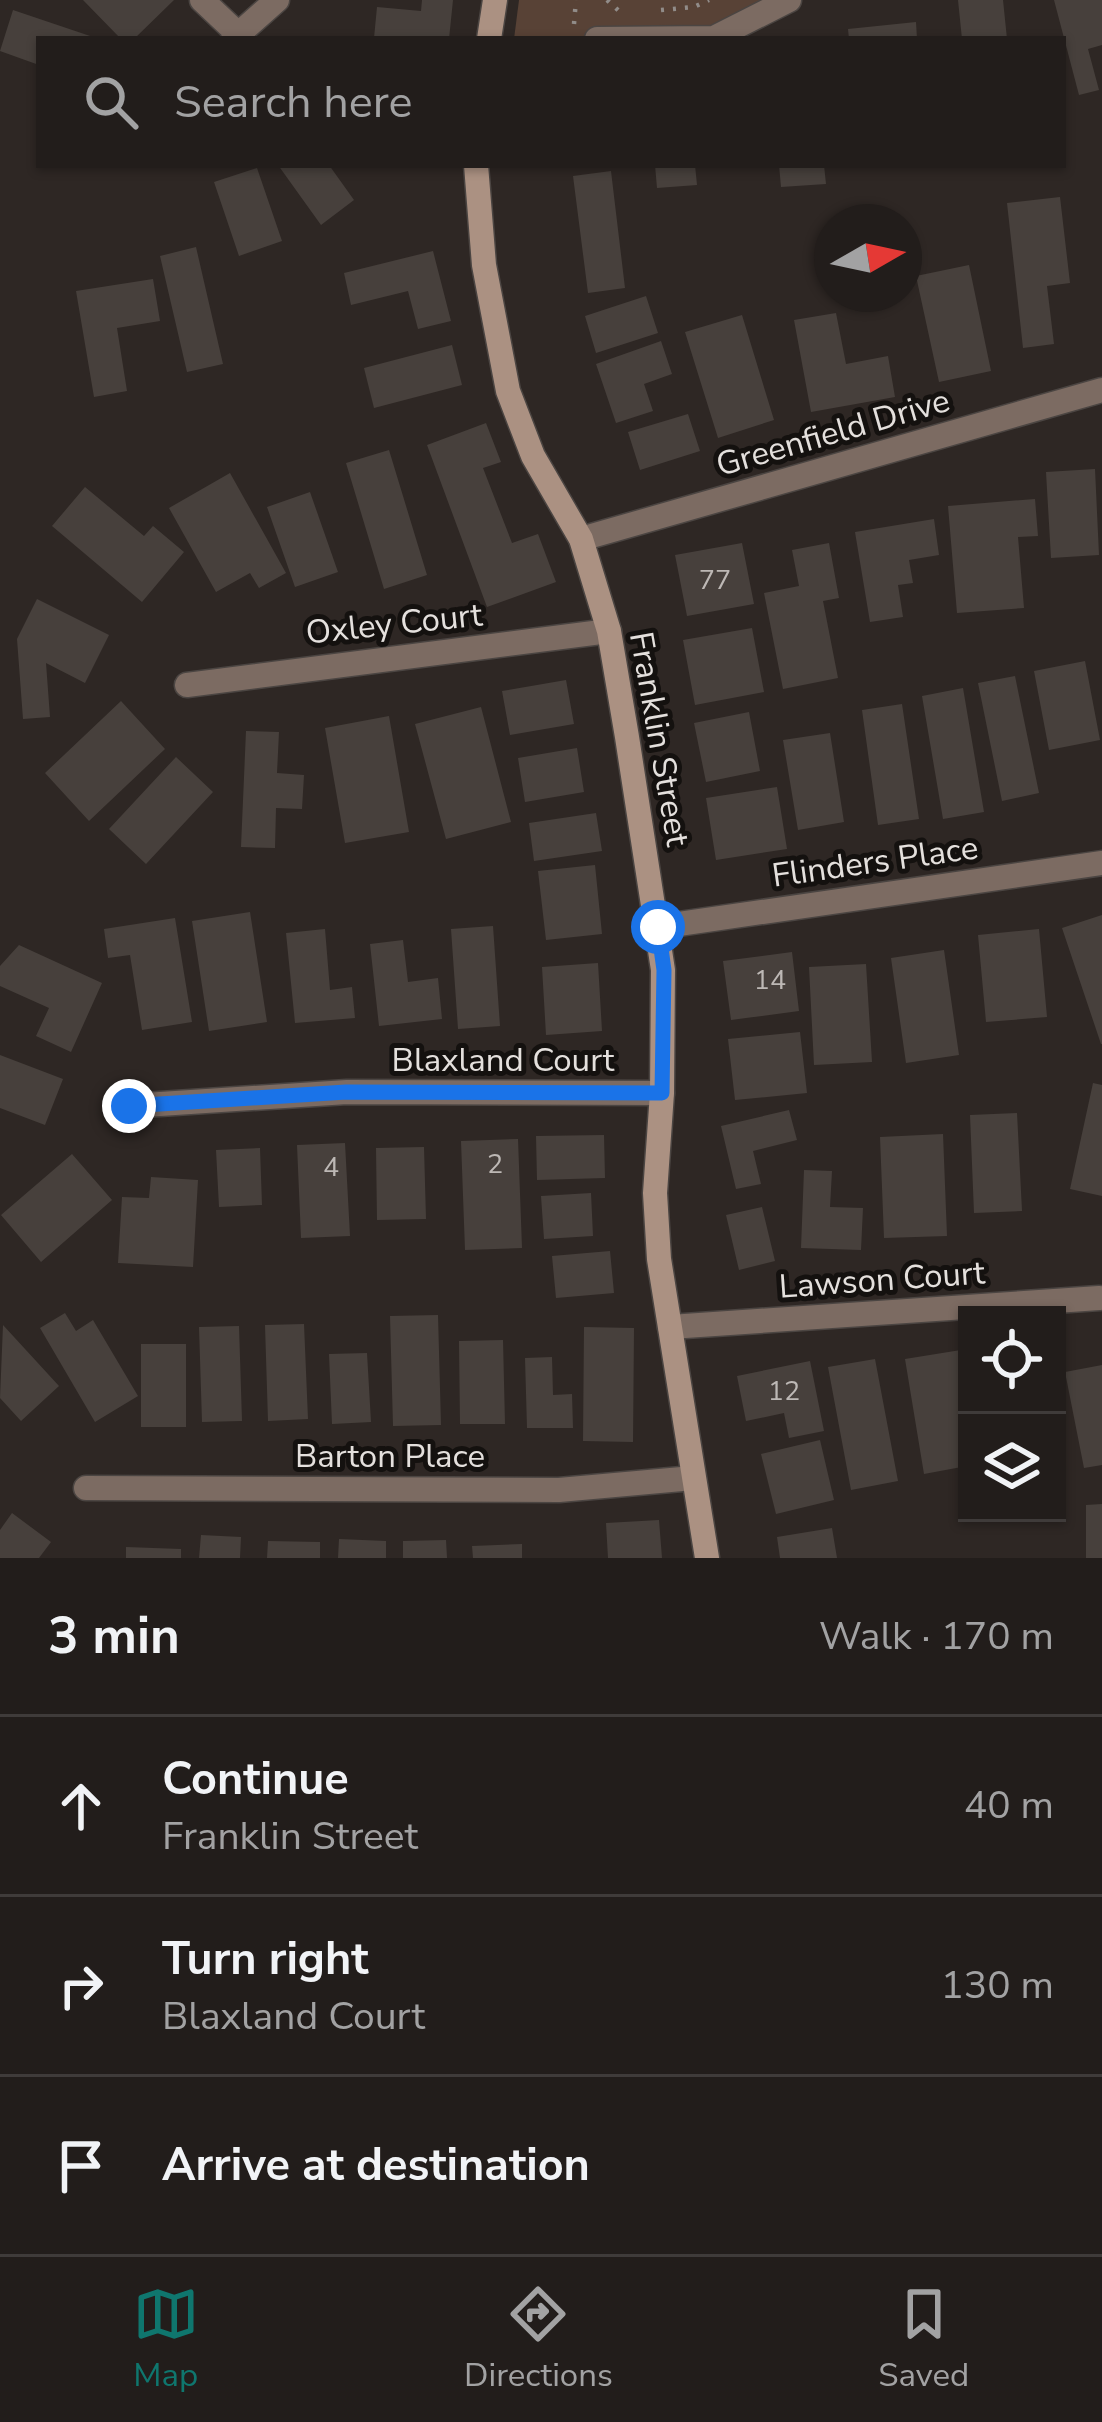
<!DOCTYPE html>
<html lang="en">
<head>
<meta charset="utf-8">
<style>
  body { margin:0; font-family:"Nunito Sans",sans-serif; background:#2e2a28; color:#f1f3f6 }
  .controls { position:absolute; right:36px; bottom:36px; display:grid; overflow:hidden; border-radius:0px; box-shadow:0 3px 9px #0004 }
  .controls button { width:108px; height:108px; display:grid; place-items:center; padding:0; border:0; border-bottom:3px solid #3f3b3a; background:#221d1b; color:#f1f3f6; font:60px sans-serif }
  .compass { position:absolute; left:814px; top:204px; width:108px; height:108px; border-radius:50%; background:#221d1b; box-shadow:0 3px 9px #0004; rotate:81deg }
  .stop { position:absolute; width:36px; height:36px; margin:-27px; border:9px solid #1a73e8; border-radius:50%; background:#fff }
  .stop.end { background:#1a73e8; border-color:#fff; box-shadow:0 3px 12px #0008 }
  .list { margin:0; padding:0; list-style:none }
  h2 { display:flex; justify-content:space-between; align-items:center; height:156px; margin:0; padding:0 48px; font-size:51px }
  h2 small { font-size:39px; font-weight:400; color:#a2a2a3 }
  .list li { display:grid; grid-template-columns:78px 1fr auto; gap:36px; align-items:center; box-sizing:border-box; height:180px; padding:0 48px; border-top:3px solid #3f3b3a }
  .list b { display:block; font-size:45px; white-space:nowrap }
  .list p { margin:0; font-size:39px; white-space:nowrap; color:#a2a2a3 }
  .list em { font-size:39px; font-style:normal; color:#a2a2a3 }
  .icon { flex:none; width:66px; height:66px; fill:none; stroke:currentColor; stroke-width:2; stroke-linecap:round; stroke-linejoin:round }
  .map { position:relative; flex:none; width:1102px; height:1558px; overflow:hidden }
  .search { position:absolute; background:#221d1b; box-shadow:0 3px 9px #0004; left:36px; right:36px; top:36px; height:132px; display:flex; align-items:center; gap:30px; box-sizing:border-box; padding:0 42px; border-radius:0px; color:#a2a2a3; font-size:45px }
  .sheet { height:696px; background:#221d1b }
  nav { display:flex; justify-content:space-around; align-items:center; box-sizing:border-box; height:168px; border-top:3px solid #3f3b3a; background:#221d1b; font-size:33px; color:#a2a2a3 }
  nav a { display:grid; justify-items:center; gap:6px }
  nav .on { color:#0f766e }
  .map>svg:first-child { display:block }
  .green { fill:#584236 }
  .building { fill:#47403c }
  .lines { fill:none; stroke-linecap:round; stroke-linejoin:round }
  .street-casing { stroke:#4b4542; stroke-width:27 }
  .secondary-casing { stroke:#4b4542; stroke-width:27 }
  .path { stroke:#918c89; stroke-width:4.5; stroke-dasharray:3 9; stroke-linecap:butt }
  .street { stroke:#7c6b62; stroke-width:24 }
  .secondary { stroke:#ab9182; stroke-width:24 }
  .route { stroke:#1a73e8; stroke-width:15 }
  .labels { text-anchor:middle; dominant-baseline:central; stroke-width:10; stroke-linejoin:round; paint-order:stroke }
  .number-label { font-size:27px; fill:#bdb8b5 }
  .street-label { font-size:33px; fill:#e4e0dd; stroke:#14110f }
</style>
</head>
<body>
<div class="map">
<svg width="1102" height="1558" viewBox="0 0 1102 1558">
  <rect width="100%" height="100%" fill="#2e2724"/>
  <path class="green" d="M519,0H785L691,39H514Z"/>
  <path class="building" d="M83,0H174L134,39H121Z
    M422,0H453L449,39L374,38L377,7L421,11Z
    M958,0H1003L1007,39H962Z
    M1054,0H1102V45L1088,49L1099,90L1079,95Z
    M13,10L96,38V39H39V65L0,51Z
    M916,22L917,39H849L848,29Z
    M278,165H329L354,200L321,225Z
    M655,165H695L697,185L657,188Z
    M779,165H824L826,184L781,187Z
    M257,168L282,241L239,256L214,182Z
    M611,171L625,288L588,293L573,176Z
    M1060,197L1070,283L1047,286L1054,344L1023,348L1007,203Z
    M196,247L223,364L187,372L160,256Z
    M433,251L451,321L418,329L408,291L351,305L344,273Z
    M969,265L991,371L939,382L916,276Z
    M153,279L160,321L117,328L127,391L94,397L76,291Z
    M646,296L658,333L596,353L585,316Z
    M836,313L846,364L888,356L895,397L811,412L794,320Z
    M742,315L774,420L718,438L685,332Z
    M661,341L672,374L644,384L653,411L616,423L596,364Z
    M452,345L462,385L374,408L364,368Z
    M688,414L700,451L640,470L628,432Z
    M486,423L501,462L483,468L512,543L538,534L556,582L487,607L427,445Z
    M389,450L427,575L384,589L346,463Z
    M1095,469L1099,555L1051,558L1046,472Z
    M230,473L286,573L259,588L250,573L216,592L169,508Z
    M85,487L144,536L153,526L184,552L142,602L52,526Z
    M310,492L338,572L295,587L267,507Z
    M1035,499L1038,536L1018,537L1024,608L957,613L948,506Z
    M934,519L939,555L909,560L913,583L898,585L903,617L870,622L855,532Z
    M742,543L754,604L687,616L675,555Z
    M829,543L839,598L823,601L838,678L783,689L764,593L799,586L792,550Z
    M37,599L109,635L85,683L46,663L50,717L23,719L17,639Z
    M752,628L764,692L695,705L683,640Z
    M1085,661L1100,740L1049,750L1034,671Z
    M1015,676L1039,793L1002,801L978,683Z
    M566,680L574,724L510,735L502,691Z
    M963,688L984,812L943,819L922,696Z
    M121,701L165,749L89,821L45,773Z
    M902,704L919,819L878,825L862,710Z
    M481,707L511,822L446,839L415,724Z
    M749,712L760,771L706,782L694,723Z
    M389,716L409,832L345,843L325,728Z
    M246,731L279,732L277,773L304,775L302,809L276,808L275,848L241,847Z
    M830,733L844,822L798,830L783,740Z
    M577,748L584,792L525,802L518,758Z
    M176,757L213,792L146,864L109,829Z
    M777,787L787,849L716,860L706,798Z
    M596,813L602,851L534,861L529,823Z
    M595,865L602,934L546,940L538,871Z
    M250,912L267,1022L209,1031L192,921Z
    M1102,915V1044H1101L1062,928Z
    M175,918L192,1022L142,1030L130,955L108,958L104,929Z
    M493,926L500,1026L458,1029L451,929Z
    M325,929L330,990L352,987L355,1018L295,1023L286,933Z
    M1039,929L1047,1017L986,1022L978,935Z
    M403,940L408,982L438,978L442,1019L379,1026L370,944Z
    M19,945L102,983L71,1052L36,1036L49,1008L0,986V966Z
    M944,950L959,1055L906,1063L891,958Z
    M792,952L799,1011L731,1020L723,961Z
    M598,963L602,1031L546,1035L542,967Z
    M866,964L872,1062L814,1065L809,967Z
    M800,1032L807,1093L735,1100L728,1039Z
    M0,1055L63,1079L45,1125L0,1108Z
    M1093,1083L1102,1085V1196L1070,1189Z
    M789,1110L797,1140L753,1151L761,1184L736,1189L721,1126Z
    M1017,1113L1022,1211L974,1213L970,1115Z
    M943,1134L947,1236L884,1238L880,1137Z
    M604,1135L605,1178L537,1180L536,1136Z
    M518,1139L522,1248L465,1250L461,1141Z
    M345,1143L350,1236L301,1238L297,1145Z
    M424,1147L426,1219L377,1220L376,1148Z
    M260,1148L262,1205L219,1207L216,1150Z
    M72,1154L112,1200L41,1262L1,1215Z
    M804,1170L832,1171L830,1207L863,1208L861,1250L801,1248Z
    M151,1177L198,1180L193,1267L118,1263L122,1197L149,1198Z
    M591,1193L593,1236L544,1239L541,1196Z
    M762,1207L775,1261L739,1270L726,1215Z
    M610,1251L614,1293L556,1298L552,1256Z
    M65,1313L76,1331L93,1320L138,1396L95,1422L40,1328Z
    M438,1315L441,1425L393,1426L390,1316Z
    M304,1324L308,1419L268,1421L265,1325Z
    M3,1325L59,1386L21,1421L0,1398Z
    M239,1326L242,1421L202,1422L199,1327Z
    M584,1327L634,1328L633,1442L583,1441Z
    M503,1340L505,1424H460L459,1341Z
    M141,1344H186V1427H141Z
    M967,1349V1387L959,1388L964,1419H967V1466L924,1474L905,1359Z
    M367,1353L371,1422L332,1424L329,1354Z
    M552,1357L553,1395L572,1394L573,1428H527L525,1358Z
    M875,1359L898,1481L851,1490L828,1367Z
    M810,1361L824,1431L789,1438L784,1413L746,1421L737,1376Z
    M1102,1365V1465L1084,1468L1065,1372Z
    M820,1440L834,1500L776,1514L761,1454Z
    M1102,1504V1558H1086V1505Z
    M12,1513L51,1542L39,1558H0V1530Z
    M659,1520L662,1558H608L606,1523Z
    M832,1528L837,1558H780L777,1537Z
    M201,1535L241,1537L240,1558H199Z
    M339,1539L386,1541V1558H338Z
    M446,1540L447,1558H403V1541Z
    M268,1541L320,1542V1558H267Z
    M522,1544V1558H473L472,1546Z
    M126,1547L181,1549V1558H126Z"/>
  <g class="lines">
    <g class="street-casing">
      <path id="street" d="M202,0L238,34
        M233,39L277,0
        M597,39L714,38L789,0
        M581,539L1102,390
        M187,685L609,631
        M658,927L1102,863
        M129,1106L347,1092L662,1093
        M670,1327L1099,1298
        M86,1488L559,1490L693,1478"/>
    </g>
    <g class="secondary-casing">
      <path id="secondary" d="M489,39L495,0
        M476,165L484,265L508,391L533,456L581,539L609,631L627,737L663,970L662,1093L655,1193L659,1259L707,1558"/>
    </g>
    <path class="path" d="M607,0L620,12
      M661,10L694,7L709,0
      M574,24L576,0"/>
    <use href="#street" class="street"/>
    <use href="#secondary" class="secondary"/>
  </g>
  <g class="lines">
    <path class="route" d="M129,1106L346,1092L662,1093L664,970L658,927"/>
  </g>
  <g class="labels">
    <g class="number-label">
      <text x="715" y="580">77</text>
      <text x="770" y="980">14</text>
      <text x="495" y="1164">2</text>
      <text x="331" y="1167">4</text>
      <text x="784" y="1391">12</text>
    </g>
    <g class="street-label">
      <text transform="translate(833 433) rotate(-16)">Greenfield Drive</text>
      <text transform="translate(394 624) rotate(-6)">Oxley Court</text>
      <text transform="translate(659 739) rotate(80)">Franklin Street</text>
      <text transform="translate(875 862) rotate(-8)">Flinders Place</text>
      <text x="503" y="1060">Blaxland Court</text>
      <text transform="translate(882 1280) rotate(-4)">Lawson Court</text>
      <text x="390" y="1456">Barton Place</text>
    </g>
  </g>
</svg>
<div class="controls">
<button><svg class="icon" aria-label="locate" viewBox="0 0 24 24"><circle cx="12" cy="12" r="6"/><path d="M12 2v4M12 18v4M2 12h4M18 12h4"/></svg></button>
<button><svg class="icon" aria-label="layers" viewBox="0 0 24 24"><path d="M12 4l9 5-9 5-9-5zM3 14l9 5 9-5"/></svg></button>
</div>
<svg class="compass" viewBox="-18 -18 36 36"><path d="M0-13l5 13h-10z" fill="#e53935"/><path d="M0 13l5-13h-10z" fill="#a2a2a3"/></svg>
<div class="stop" style="left:658px;top:927px"></div>
<div class="stop end" style="left:129px;top:1106px"></div>
<div class="search"><svg class="icon" aria-label="search" viewBox="0 0 24 24"><circle cx="10" cy="10" r="6"/><path d="M15 15l6 6"/></svg>Search here</div>
</div>
<section class="sheet">
<h2>3 min<small>Walk · 170 m</small></h2>
<ul class="list">
<li><svg class="icon" aria-label="ahead" viewBox="0 0 24 24"><path d="M12 20V5M6 11l6-6 6 6"/></svg><div><b>Continue</b><p>Franklin Street</p></div><em>40 m</em></li>
<li><svg class="icon" aria-label="right" viewBox="0 0 24 24"><path d="M7 20v-9h11M14 6l5 5-5 5"/></svg><div><b>Turn right</b><p>Blaxland Court</p></div><em>130 m</em></li>
<li><svg class="icon" aria-label="arrive" viewBox="0 0 24 24"><path d="M6 21V4h12l-3 4 3 4H6"/></svg><div><b>Arrive at destination</b></div></li>
</ul>
</section>
<nav>
<a class="on"><svg class="icon" aria-label="map" viewBox="0 0 24 24"><path d="M3 6l6-2 6 2 6-2v14l-6 2-6-2-6 2zM9 4v14M15 6v14"/></svg>Map</a>
<a><svg class="icon" aria-label="directions" viewBox="0 0 24 24"><path d="M12 3l9 9-9 9-9-9zM9 14v-3h6M13 9l2 2-2 2"/></svg>Directions</a>
<a><svg class="icon" aria-label="saved" viewBox="0 0 24 24"><path d="M7 4h10v16l-5-4-5 4z"/></svg>Saved</a>
</nav>
</body>
</html>
